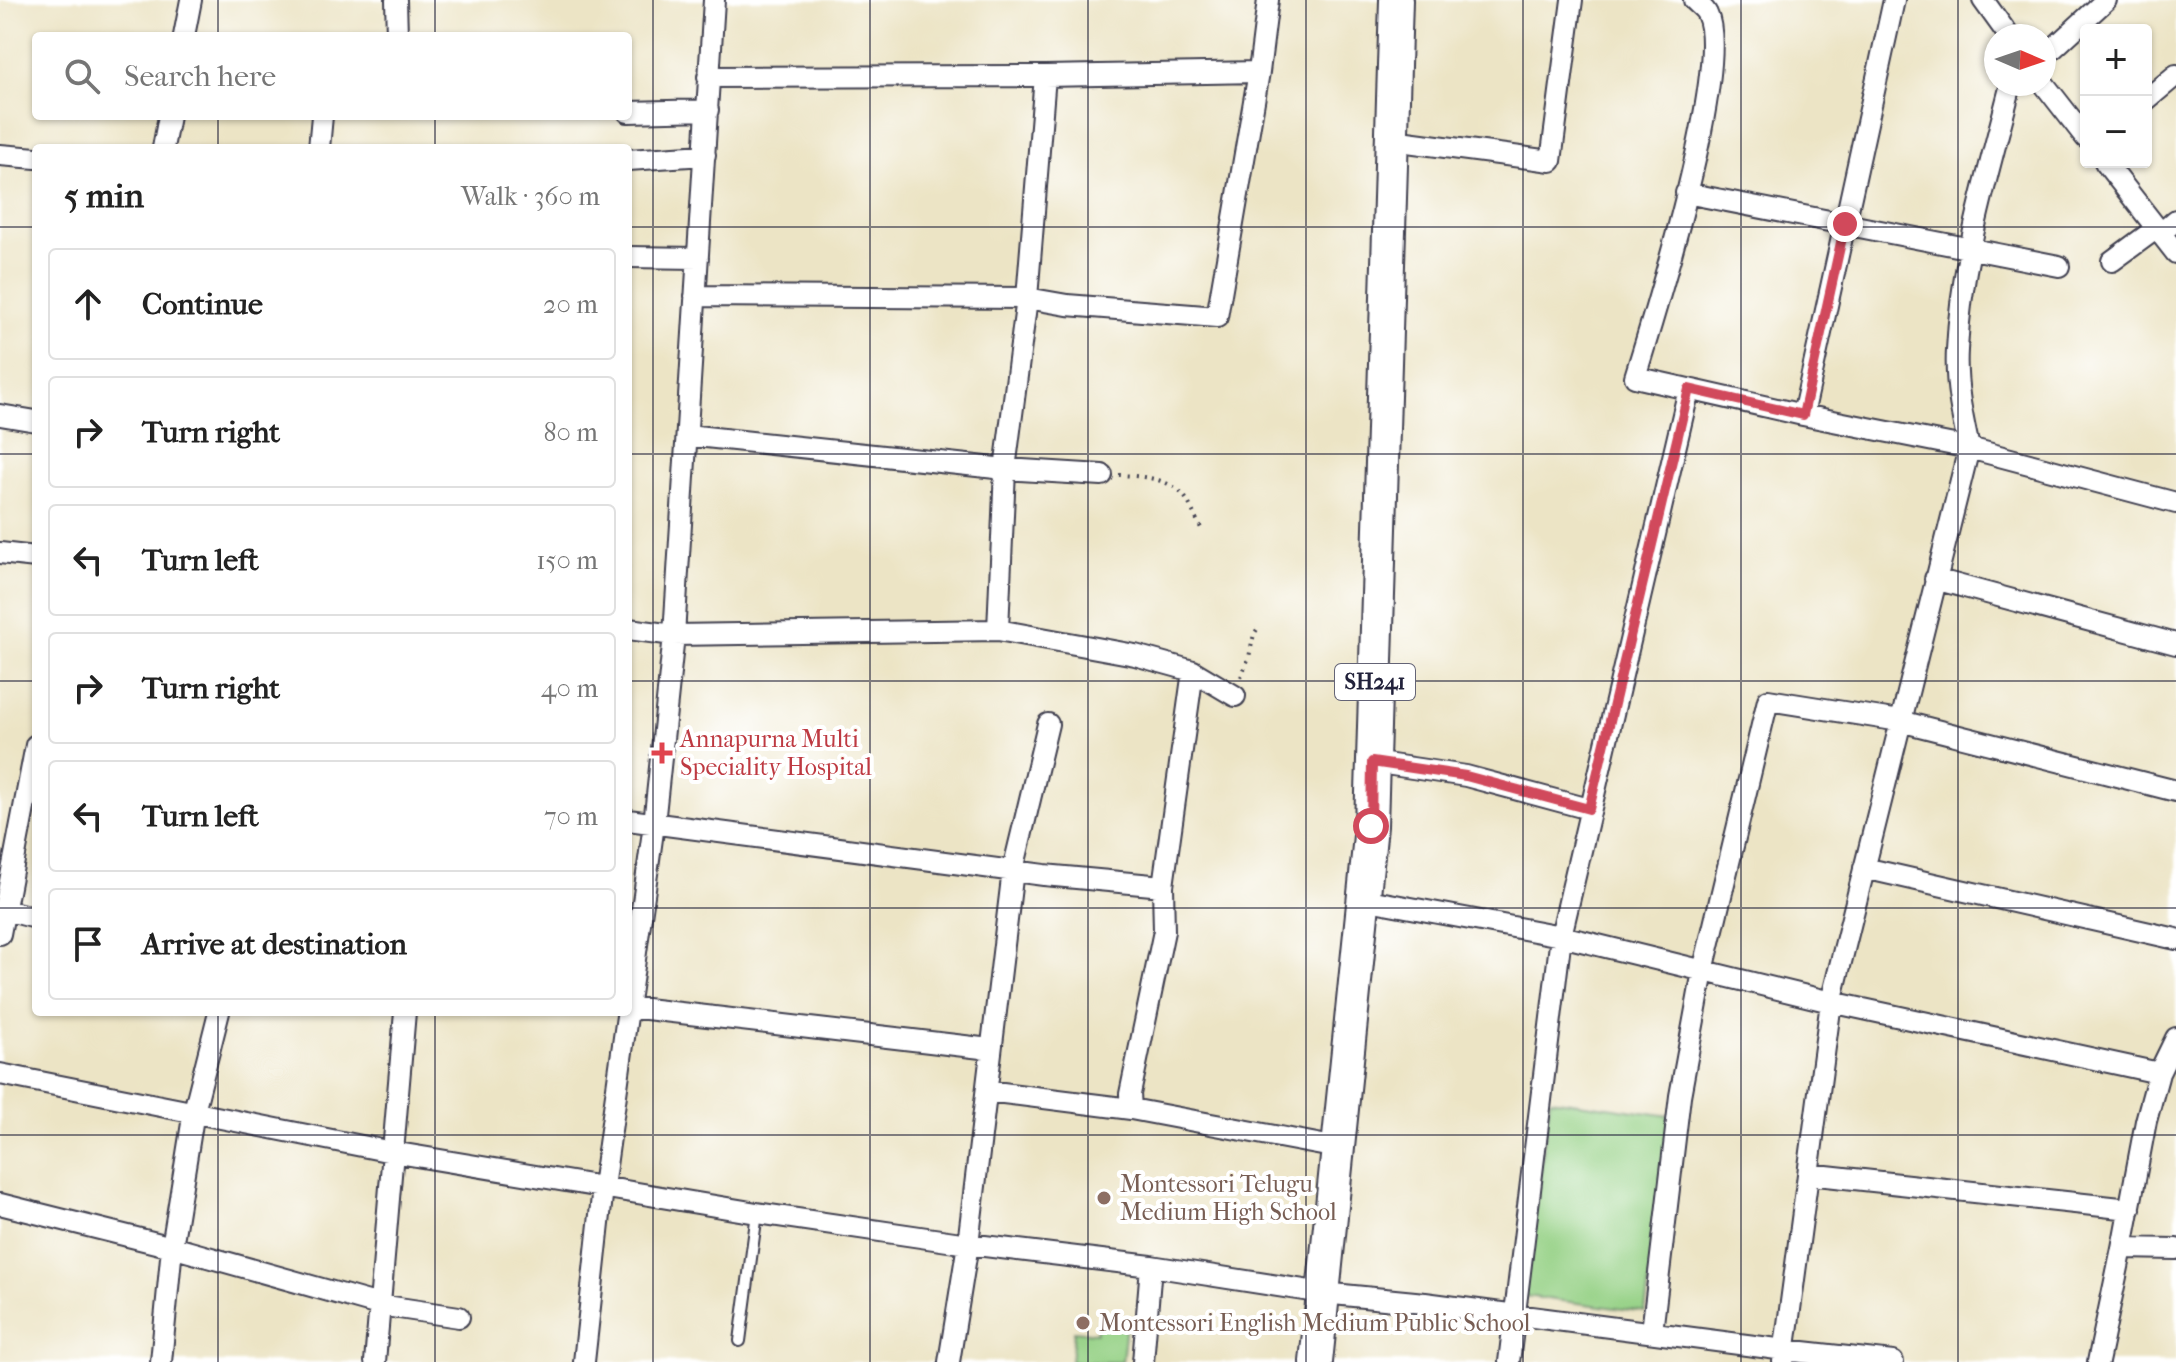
<!DOCTYPE html>
<html lang="en">
<head>
<meta charset="utf-8">
<style>
  body { margin:0; font-family:"IM FELL French Canon",serif; background:#f2f2f2; color:#222 }
  .controls { position:absolute; right:24px; top:24px; display:grid; overflow:hidden; border-radius:8px; box-shadow:0 2px 6px #0004 }
  .controls button { width:72px; height:72px; display:grid; place-items:center; padding:0; border:0; border-bottom:2px solid #e0e0e0; background:#fff; color:#222; font:40px sans-serif }
  .compass { position:absolute; left:1984px; top:24px; width:72px; height:72px; border-radius:50%; background:#fff; box-shadow:0 2px 6px #0004; rotate:92deg }
  .stop { position:absolute; width:24px; height:24px; margin:-18px; border:6px solid #d1495b; border-radius:50%; background:#fff }
  .stop.end { background:#d1495b; border-color:#fff; box-shadow:0 2px 8px #0008 }
  .list { margin:0; padding:0; list-style:none }
  h2 { display:flex; justify-content:space-between; align-items:center; height:104px; margin:0; padding:0 32px; font-size:34px }
  h2 small { font-size:26px; font-weight:400; color:#767676 }
  .list li { display:grid; grid-template-columns:52px 1fr auto; gap:24px; align-items:center; box-sizing:border-box; height:112px; margin:0 16px 16px; padding:0 16px; border:2px solid #e0e0e0; border-radius:8px }
  .list b { display:block; font-size:30px; white-space:nowrap }
  .list em { font-size:26px; font-style:normal; color:#767676 }
  .icon { flex:none; width:44px; height:44px; fill:none; stroke:currentColor; stroke-width:2; stroke-linecap:round; stroke-linejoin:round }
  .map { position:relative; flex:none; width:2176px; height:1362px; overflow:hidden }
  .search { position:absolute; background:#fff; box-shadow:0 2px 6px #0004; left:32px; top:32px; width:600px; height:88px; display:flex; align-items:center; gap:20px; box-sizing:border-box; padding:0 28px; border-radius:8px; color:#767676; font-size:30px }
  .panel { position:absolute; background:#fff; box-shadow:0 2px 6px #0004; left:32px; top:144px; width:600px; height:872px; border-radius:8px }
  .map>svg:first-child { display:block }
  .green { fill:#96d186; stroke:#5c7a60; stroke-width:2 }
  .lines { fill:none; stroke-linecap:round; stroke-linejoin:round }
  .lane-casing { stroke:#403f50; stroke-width:14 }
  .street-casing { stroke:#403f50; stroke-width:24 }
  .primary-casing { stroke:#403f50; stroke-width:36 }
  .path { stroke:#403f50; stroke-width:4; stroke-dasharray:2 6; stroke-linecap:butt }
  .lane { stroke:#fff; stroke-width:10 }
  .street { stroke:#fff; stroke-width:20 }
  .primary { stroke:#fff; stroke-width:32 }
  .route { stroke:#d1495b; stroke-width:10 }
  .grid { fill:none; stroke:#22223b; stroke-width:2; stroke-opacity:0.55 }
  .health-dot { fill:#e0444e; stroke:#fff; stroke-width:3 }
  .education-dot { fill:#8d6e63; stroke:#fff; stroke-width:3 }
  .labels { text-anchor:middle; dominant-baseline:central; stroke-width:8; stroke-linejoin:round; paint-order:stroke }
  .shield { fill:#fff; stroke:#646476; stroke-width:2 }
  .shield-label { font-size:22px; font-weight:bold; fill:#22223b }
  .health-label { font-size:24px; fill:#be3a42; stroke:#fff; text-anchor:start }
  .education-label { font-size:24px; fill:#785e54; stroke:#fff; text-anchor:start }
</style>
</head>
<body>
<div class="map">
<svg width="2176" height="1362" viewBox="0 0 2176 1362">
  <rect width="100%" height="100%" fill="#fff"/>
  <filter id="ink" filterUnits="userSpaceOnUse"><feTurbulence type="fractalNoise" baseFrequency=".0125" numOctaves="2"/><feDisplacementMap in="SourceGraphic" scale="16" xChannelSelector="R" yChannelSelector="G"/><feConvolveMatrix kernelMatrix="1 2 1 2 8 2 1 2 1" color-interpolation-filters="sRGB"/></filter>
  <filter id="wash" filterUnits="userSpaceOnUse"><feTurbulence type="fractalNoise" baseFrequency=".006" numOctaves="4" result="noise"/><feDisplacementMap in="SourceGraphic" scale="32" xChannelSelector="R" yChannelSelector="G"/><feGaussianBlur stdDeviation="1.8" result="paint"/><feColorMatrix in="noise" values="0 0 0 0 0 0 0 0 0 0 0 0 0 0 0 0 0 1.4 0 .05"/><feComposite in="paint" operator="in"/></filter>
  <g filter="url(#wash)">
    <rect width="100%" height="100%" fill="#ece4c5"/>
    <path class="green" d="M1550,1099L1671,1116L1645,1312L1524,1296Z
      M1098,1322L1126,1325L1122,1362H1071L1074,1331L1096,1333Z"/>
  </g>
  <g filter="url(#ink)">
    <g class="lines">
      <g class="lane-casing">
        <path id="lane" d="M740,1341L757,1213"/>
      </g>
      <g class="street-casing">
        <path id="street" d="M396,0L397,35
          M1694,0C1698,4 1705,9 1707,14C1732,64 1654,316 1635,377L1803,415L1969,448L2176,503
          M1983,0L2009,36
          M184,36L191,0
          M2044,57L2106,0
          M708,77L1045,76L1259,72
          M2044,84L2086,138
          M2146,100L2176,75
          M628,112L708,110
          M1392,140L1551,161L1572,0
          M163,148L169,116
          M319,148L322,116
          M0,155L36,158
          M628,160L705,155
          M2105,162L2176,253
          M1686,193L2059,266
          M2161,233L2176,220
          M628,257L698,258
          M2112,261L2157,228
          M695,296L1027,298L1067,305L1217,317L1259,72L1268,0
          M0,415L36,421
          M1803,415L1894,0
          M687,435L1005,469L1102,475
          M0,553L36,557
          M1935,579L2176,644
          M628,629L674,635L998,630L1135,655L1193,671L1235,696
          M998,630L1005,469L1027,298L1045,76
          M1372,762L1466,776L1589,809
          M628,820L1044,875L1163,886
          M1864,868L2176,939
          M1363,899L1561,936L1831,1002L2159,1073
          M5,910L36,918
          M0,934L36,745
          M629,1007L990,1049
          M0,1074L392,1152L757,1213L968,1244L1151,1266L1323,1293L1425,1303L1785,1350L1893,1362
          M987,1091L1131,1109L1338,1148
          M1131,1109L1130,1094L1164,931L1163,886L1193,671
          M1808,1174L2130,1209
          M0,1204L172,1247L379,1305L459,1317
          M2122,1248L2146,1121L2159,1073L2176,1038
          M1652,1332L1680,1096L1703,971L1768,700L1900,721L2176,791
          M161,1362L172,1247L194,1111L219,1012
          M375,1362L405,1012
          M584,1362L603,1187L654,824L674,635L714,0
          M949,1362L968,1244L1013,870L1048,724
          M1143,1362L1151,1266
          M1509,1362L1561,936L1689,389
          M1783,1362L1831,1002L1969,448C1962,416 1955,383 1957,350C1961,259 1989,172 2011,84
          M2098,1362L2122,1248L2176,1249"/>
      </g>
      <g class="primary-casing">
        <path id="primary" d="M1316,1362L1371,826L1396,0"/>
      </g>
      <path class="path" d="M1119,475C1142,476 1175,478 1188,502C1193,511 1197,521 1202,530
        M1241,677L1249,657L1254,634L1258,628"/>
      <use href="#lane" class="lane"/>
      <use href="#street" class="street"/>
      <use href="#primary" class="primary"/>
    </g>
  </g>
  <g class="lines" filter="url(#ink)">
    <path class="route" d="M1371,826L1372,762L1466,776L1589,809L1689,389L1803,415L1845,224"/>
  </g>
  <path class="grid" d="M218,0V36M435,0V36M653,0V1362M870,0V1362M1088,0V1362M1306,0V1362M1523,0V1362M1741,0V1362M1958,0V1362M218,116V148M435,116V148M0,227H36M628,227H2176M0,454H36M628,454H2176M0,681H36M628,681H2176M0,908H36M628,908H2176M218,1012V1362M435,1012V1362M0,1135H2176"/>
  <path class="health-dot" d="M658 741h8v8h8v8h-8v8h-8v-8h-8v-8h8z"/>
  <g class="education-dot">
    <circle cx="1104" cy="1198" r="8"/>
    <circle cx="1083" cy="1323" r="8"/>
  </g>
  <g class="labels">
    <rect class="shield" x="1335" y="664" width="80" height="36" rx="6"/>
    <g class="shield-label">
      <text x="1375" y="682">SH241</text>
    </g>
    <g class="health-label">
      <text x="680" y="739">Annapurna Multi<tspan x="680" dy="28">Speciality Hospital</tspan></text>
    </g>
    <g class="education-label">
      <text x="1120" y="1184">Montessori Telugu<tspan x="1120" dy="28">Medium High School</tspan></text>
      <text x="1099" y="1323">Montessori English Medium Public School</text>
    </g>
  </g>
</svg>
<div class="controls">
<button>+</button>
<button>−</button>
</div>
<svg class="compass" viewBox="-18 -18 36 36"><path d="M0-13l5 13h-10z" fill="#e53935"/><path d="M0 13l5-13h-10z" fill="#767676"/></svg>
<div class="stop" style="left:1371px;top:826px"></div>
<div class="stop end" style="left:1845px;top:224px"></div>
<div class="search"><svg class="icon" aria-label="search" viewBox="0 0 24 24"><circle cx="10" cy="10" r="6"/><path d="M15 15l6 6"/></svg>Search here</div>
<section class="panel">
<h2>5 min<small>Walk · 360 m</small></h2>
<ul class="list">
<li><svg class="icon" aria-label="ahead" viewBox="0 0 24 24"><path d="M12 20V5M6 11l6-6 6 6"/></svg><div><b>Continue</b></div><em>20 m</em></li>
<li><svg class="icon" aria-label="right" viewBox="0 0 24 24"><path d="M7 20v-9h11M14 6l5 5-5 5"/></svg><div><b>Turn right</b></div><em>80 m</em></li>
<li><svg class="icon" aria-label="left" viewBox="0 0 24 24"><path d="M17 20v-9H6M10 6l-5 5 5 5"/></svg><div><b>Turn left</b></div><em>150 m</em></li>
<li><svg class="icon" aria-label="right" viewBox="0 0 24 24"><path d="M7 20v-9h11M14 6l5 5-5 5"/></svg><div><b>Turn right</b></div><em>40 m</em></li>
<li><svg class="icon" aria-label="left" viewBox="0 0 24 24"><path d="M17 20v-9H6M10 6l-5 5 5 5"/></svg><div><b>Turn left</b></div><em>70 m</em></li>
<li><svg class="icon" aria-label="arrive" viewBox="0 0 24 24"><path d="M6 21V4h12l-3 4 3 4H6"/></svg><div><b>Arrive at destination</b></div></li>
</ul>
</section>
</div>
</body>
</html>
